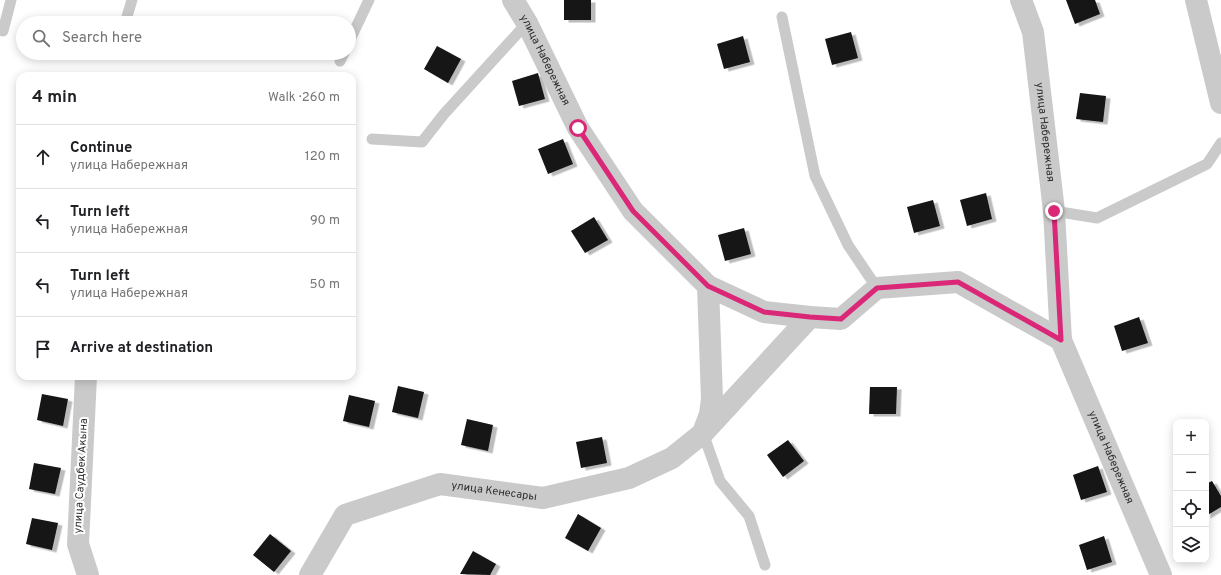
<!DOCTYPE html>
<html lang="en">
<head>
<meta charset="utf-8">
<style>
  body { margin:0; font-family:Overpass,sans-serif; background:#f2f2f2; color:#202124 }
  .controls { position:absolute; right:12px; bottom:12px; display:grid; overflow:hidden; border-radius:8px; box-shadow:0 2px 10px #0003 }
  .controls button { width:36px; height:36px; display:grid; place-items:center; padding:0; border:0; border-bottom:1px solid #e0e0e0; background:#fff; color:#202124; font:20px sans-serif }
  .stop { position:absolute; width:12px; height:12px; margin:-9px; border:3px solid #db2777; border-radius:50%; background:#fff }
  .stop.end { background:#db2777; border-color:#fff; box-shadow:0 1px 4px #0008 }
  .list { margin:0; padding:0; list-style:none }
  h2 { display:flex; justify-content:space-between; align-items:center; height:52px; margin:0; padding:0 16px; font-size:17px }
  h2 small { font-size:13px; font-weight:400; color:#757577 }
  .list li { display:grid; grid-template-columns:26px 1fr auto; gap:12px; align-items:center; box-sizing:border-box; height:64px; padding:0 16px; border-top:1px solid #e0e0e0 }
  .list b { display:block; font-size:15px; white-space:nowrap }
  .list p { margin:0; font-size:13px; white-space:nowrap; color:#757577 }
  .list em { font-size:13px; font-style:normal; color:#757577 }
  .icon { flex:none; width:22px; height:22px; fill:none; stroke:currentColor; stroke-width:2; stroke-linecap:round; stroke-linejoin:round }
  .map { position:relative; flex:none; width:1221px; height:575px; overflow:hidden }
  .search { position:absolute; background:#fff; box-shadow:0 2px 10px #0003; left:16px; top:16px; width:340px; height:44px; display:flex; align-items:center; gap:10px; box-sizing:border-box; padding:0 14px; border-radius:22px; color:#757577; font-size:15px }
  .panel { position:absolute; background:#fff; box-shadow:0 2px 10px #0003; left:16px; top:72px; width:340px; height:308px; border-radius:12px }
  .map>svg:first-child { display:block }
  .building { fill:#141414; filter:url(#shadow) }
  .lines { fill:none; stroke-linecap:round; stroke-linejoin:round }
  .service { stroke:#cacaca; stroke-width:11 }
  .minor { stroke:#cacaca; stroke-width:22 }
  .route { stroke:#db2777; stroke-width:5 }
  .labels { text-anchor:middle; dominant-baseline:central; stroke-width:4; stroke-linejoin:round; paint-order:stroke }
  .street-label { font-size:11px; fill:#2d2d2d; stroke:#fff }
</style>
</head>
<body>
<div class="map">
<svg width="1221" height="575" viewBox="0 0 1221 575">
  <defs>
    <filter id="shadow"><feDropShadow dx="4.5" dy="2.5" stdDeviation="0" flood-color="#0004"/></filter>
  </defs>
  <rect width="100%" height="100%" fill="#fff"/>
  <path class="building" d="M564,0H591V20H564Z
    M1066,0H1095L1100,14L1075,24Z
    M851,32L858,58L832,65L825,39Z
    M743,36L750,62L724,69L717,44Z
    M437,46L461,59L448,83L424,69Z
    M538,73L545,99L519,106L512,81Z
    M1080,93L1106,96L1103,122L1076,119Z
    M563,139L573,164L548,174L538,149Z
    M986,193L992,219L967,226L960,200Z
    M933,200L940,226L914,233L907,207Z
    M594,217L608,240L585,253L571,231Z
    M744,228L751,254L725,261L718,235Z
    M1139,317L1148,343L1122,351L1114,326Z
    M398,386L424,392L418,418L392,412Z
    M870,387H897L896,414H869Z
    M42,394L68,399L63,426L37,420Z
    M349,395L375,401L369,427L343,421Z
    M467,419L493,425L488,451L461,445Z
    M602,437L607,463L581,468L576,442Z
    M788,440L804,461L783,477L767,455Z
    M34,463L61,468L55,494L29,489Z
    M1098,466L1107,492L1081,500L1073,475Z
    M1212,481L1221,496V507L1206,516V484Z
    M578,514L601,528L588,551L565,538Z
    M32,518L58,523L52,550L26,544Z
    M270,534L291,551L274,572L253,555Z
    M1104,536L1112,562L1087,570L1079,545Z
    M473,551L496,564L490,575L460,574Z"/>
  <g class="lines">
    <path class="service" d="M782,17L815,176L848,245L877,288
      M125,23L132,0
      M3,31L11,0
      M349,42L369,0
      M340,61L344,53
      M372,139L422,142L444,114L527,23
      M1054,211L1097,218L1207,164L1221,143
      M703,433L720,481L749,516L765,565"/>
    <g class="minor">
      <path id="s1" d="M513,0L527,23L578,128L633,211L708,286L764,312L810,317L841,319L877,288L958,282L1061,340"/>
      <path id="s2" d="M1021,0L1033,32L1054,211L1061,340L1161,575"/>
      <path d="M1196,0L1221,103"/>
      <path d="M86,376L78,544L88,575"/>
      <path d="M704,430L710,414L712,399L708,286"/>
      <path id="s3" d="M310,575L345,515L440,484L543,498L629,478L672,458L703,433L810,317"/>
    </g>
  </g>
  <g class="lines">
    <path class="route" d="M578,128L633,211L708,286L764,312L810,317L841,319L877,288L958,282L1061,340L1054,211"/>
  </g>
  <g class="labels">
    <g class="street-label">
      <text stroke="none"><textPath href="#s1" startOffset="68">улица Набережная</textPath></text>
      <text stroke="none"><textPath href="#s2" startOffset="135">улица Набережная</textPath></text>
      <text stroke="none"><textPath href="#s2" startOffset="471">улица Набережная</textPath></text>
      <text transform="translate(81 476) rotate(-87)">улица Саудбек Акына</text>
      <text stroke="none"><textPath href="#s3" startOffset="224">улица Кенесары</textPath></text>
    </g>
  </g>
</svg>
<div class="controls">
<button>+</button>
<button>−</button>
<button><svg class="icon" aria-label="locate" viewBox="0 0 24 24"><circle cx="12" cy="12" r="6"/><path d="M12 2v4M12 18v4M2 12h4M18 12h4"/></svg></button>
<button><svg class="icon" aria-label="layers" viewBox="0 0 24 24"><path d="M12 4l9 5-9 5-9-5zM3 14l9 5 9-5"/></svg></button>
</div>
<div class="stop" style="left:578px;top:128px"></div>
<div class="stop end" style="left:1054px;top:211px"></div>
<div class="search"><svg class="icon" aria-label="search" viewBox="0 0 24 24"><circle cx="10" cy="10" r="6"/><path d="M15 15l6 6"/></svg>Search here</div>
<section class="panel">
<h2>4 min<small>Walk · 260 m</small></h2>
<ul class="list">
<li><svg class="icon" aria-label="ahead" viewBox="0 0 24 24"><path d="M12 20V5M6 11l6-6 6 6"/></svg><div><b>Continue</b><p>улица Набережная</p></div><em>120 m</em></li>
<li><svg class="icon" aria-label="left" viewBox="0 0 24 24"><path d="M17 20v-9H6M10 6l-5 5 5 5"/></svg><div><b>Turn left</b><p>улица Набережная</p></div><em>90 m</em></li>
<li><svg class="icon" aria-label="left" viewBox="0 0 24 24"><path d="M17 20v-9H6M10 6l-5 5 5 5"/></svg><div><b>Turn left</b><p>улица Набережная</p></div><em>50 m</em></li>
<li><svg class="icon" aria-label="arrive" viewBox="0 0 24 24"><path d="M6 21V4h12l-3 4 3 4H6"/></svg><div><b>Arrive at destination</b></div></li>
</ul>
</section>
</div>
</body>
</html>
